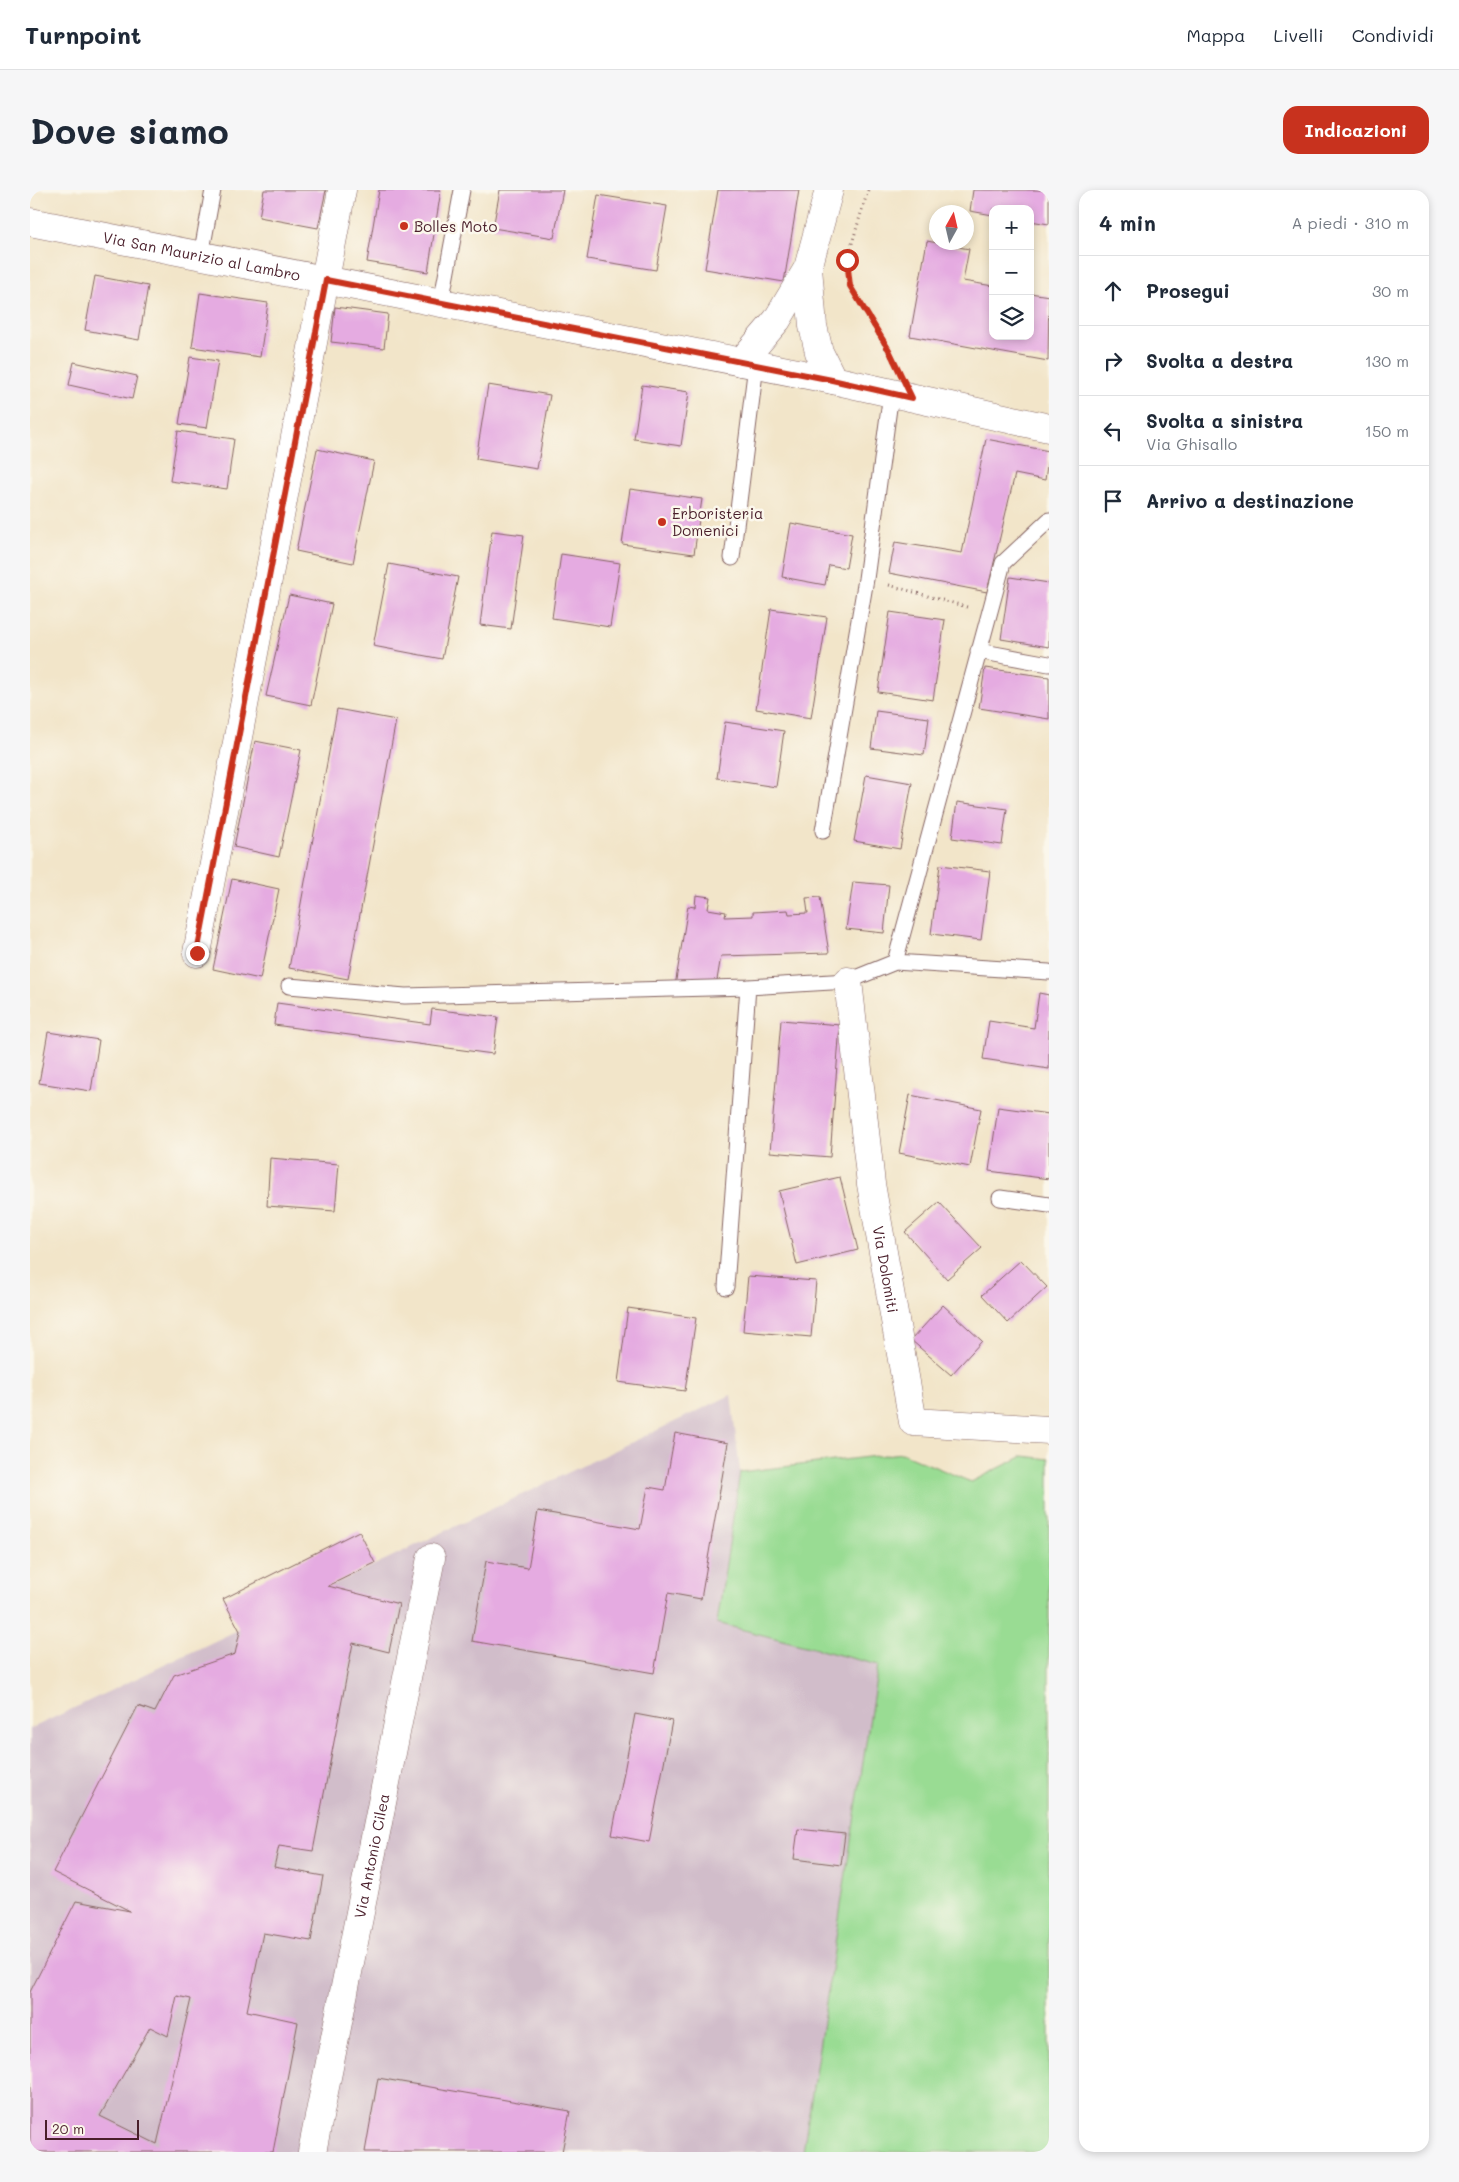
<!DOCTYPE html>
<html lang="it">
<head>
<meta charset="utf-8">
<style>
  body { margin:0; font-family:Mali,sans-serif; background:#f6f6f7; color:#1f2937 }
  .controls { position:absolute; right:15px; top:15px; display:grid; overflow:hidden; border-radius:10px; box-shadow:0 2px 8px #0003 }
  .controls button { width:45px; height:45px; display:grid; place-items:center; padding:0; border:0; border-bottom:1px solid #e0e1e3; background:#fff; color:#1f2937; font:25px sans-serif }
  .compass { position:absolute; left:899px; top:15px; width:45px; height:45px; border-radius:50%; background:#fff; box-shadow:0 2px 8px #0003; rotate:8deg }
  .scale { position:absolute; left:15px; bottom:12px; width:94px; box-sizing:border-box; padding-left:5px; border:2px solid #4a1f2b; border-top:0; font-size:14px; line-height:18px; white-space:nowrap; color:#4a1f2b; -webkit-text-stroke:4px #fbf7ec; paint-order:stroke }
  .stop { position:absolute; width:15px; height:15px; margin:-11px; border:4px solid #c8321e; border-radius:50%; background:#fff }
  .stop.end { background:#c8321e; border-color:#fff; box-shadow:0 1px 5px #0008 }
  .list { margin:0; padding:0; list-style:none }
  h2 { display:flex; justify-content:space-between; align-items:center; height:65px; margin:0; padding:0 20px; font-size:21px }
  h2 small { font-size:16px; font-weight:400; color:#747a83 }
  .list li { display:grid; grid-template-columns:32px 1fr auto; gap:15px; align-items:center; box-sizing:border-box; height:70px; padding:0 20px; border-top:1px solid #e0e1e3 }
  .list b { display:block; font-size:19px; white-space:nowrap }
  .list p { margin:0; font-size:16px; white-space:nowrap; color:#747a83 }
  .list em { font-size:16px; font-style:normal; color:#747a83 }
  .icon { flex:none; width:28px; height:28px; fill:none; stroke:currentColor; stroke-width:2; stroke-linecap:round; stroke-linejoin:round }
  .map { position:relative; flex:none; width:1019px; height:1962px; overflow:hidden; border-radius:15px }
  header { display:flex; align-items:center; gap:30px; box-sizing:border-box; height:70px; padding:0 25px; background:#fff; border-bottom:1px solid #e0e1e3 }
  header strong { font-size:24px }
  nav { display:flex; gap:28px; margin-inline-start:auto; font-size:18px }
  .intro { display:flex; align-items:center; justify-content:space-between; box-sizing:border-box; height:120px; padding:0 30px }
  h1 { margin:0; font-size:35px }
  .button { padding:12px 22px; border-radius:15px; background:#c8321e; color:#fff; font-size:18px; font-weight:700 }
  main { display:flex; gap:30px; padding:0 30px }
  aside { flex:1; background:#fff; border-radius:15px; box-shadow:0 2px 8px #0003 }
  .map>svg:first-child { display:block }
  .industrial { fill:#d1bdca }
  .green { fill:#99dc93; stroke:#727e5f }
  .building { fill:#e5abe1; fill-rule:evenodd }
  .lines { fill:none; stroke-linecap:round; stroke-linejoin:round }
  .lane-casing { stroke:#856462; stroke-width:17 }
  .street-casing { stroke:#856462; stroke-width:29 }
  .secondary-casing { stroke:#856462; stroke-width:29 }
  .path { stroke:#856462; stroke-width:3; stroke-dasharray:1 4; stroke-linecap:butt }
  .lane { stroke:#fff; stroke-width:15 }
  .street { stroke:#fff; stroke-width:28 }
  .secondary { stroke:#fff; stroke-width:28 }
  .route { stroke:#c8321e; stroke-width:6 }
  .poi-dot { fill:#c8321e; stroke:#fbf7ec; stroke-width:2 }
  .labels { text-anchor:middle; dominant-baseline:central; stroke-width:5; stroke-linejoin:round; paint-order:stroke }
  .poi-label { font-size:15px; fill:#4a1f2b; stroke:#fbf7ec; text-anchor:start }
  .street-label { font-size:15px; fill:#4a1f2b; stroke:#fbf7ec }
</style>
</head>
<body>
<header>
<strong>Turnpoint</strong>
<nav><a>Mappa</a><a>Livelli</a><a>Condividi</a></nav>
</header>
<div class="intro"><h1>Dove siamo</h1><a class="button">Indicazioni</a></div>
<main>
<div class="map">
<svg width="1019" height="1962" viewBox="0 0 1019 1962">
  <rect width="100%" height="100%" fill="#fbf7ec"/>
  <filter id="ink" filterUnits="userSpaceOnUse"><feTurbulence type="fractalNoise" baseFrequency=".02" numOctaves="2"/><feDisplacementMap in="SourceGraphic" scale="10" xChannelSelector="R" yChannelSelector="G"/><feConvolveMatrix kernelMatrix="1 2 1 2 8 2 1 2 1" color-interpolation-filters="sRGB"/></filter>
  <filter id="wash" filterUnits="userSpaceOnUse"><feTurbulence type="fractalNoise" baseFrequency=".0096" numOctaves="4" result="noise"/><feDisplacementMap in="SourceGraphic" scale="20" xChannelSelector="R" yChannelSelector="G"/><feGaussianBlur stdDeviation="1.12" result="paint"/><feColorMatrix in="noise" values="0 0 0 0 0 0 0 0 0 0 0 0 0 0 0 0 0 1.4 0 .05"/><feComposite in="paint" operator="in"/></filter>
  <g filter="url(#wash)">
    <rect width="100%" height="100%" fill="#f2e5c9"/>
    <path class="industrial" d="M701,1205L710,1282L687,1433L848,1475L773,1962H0V1539Z"/>
    <path class="green" d="M872,1263L941,1292L993,1266L1019,1269V1962H773L848,1475L687,1433L710,1282Z"/>
    <g id="blocks">
      <path class="building" d="M234,0H296L288,38L229,27Z
        M349,0H411L398,82L337,72Z
        M470,0H533L524,48L463,38Z
        M688,0H769L754,92L675,79Z
        M943,0H1019V34L1000,31V19H963V25L940,21Z
        M568,5L637,16L626,80L557,69Z
        M897,51L939,59L933,91L963,96V146H1000V103L1019,106L1018,171L880,146Z
        M65,86L118,96L109,150L55,140Z
        M170,103L238,113L230,167L162,157Z
        M305,117L358,124L354,158L301,152Z
        M160,167L188,171L177,238L149,234Z
        M44,172L107,186L102,209L39,195Z
        M458,195L520,205L507,279L446,269Z
        M612,195L659,202L651,256L604,249Z
        M148,241L204,249L197,299L140,291Z
        M956,249L1019,261L1015,290L985,284L957,402L859,383L865,352L932,363Z
        M287,259L344,271L323,373L266,361Z
        M600,299L672,309L664,364L592,354Z
        M761,333L822,344L816,378L799,375L795,395L752,387Z
        M462,341L494,345L481,439L450,435Z
        M531,364L590,373L580,437L522,428Z
        M359,374L428,387L412,469L343,456Z
        M980,387L1019,393V457L971,449Z
        M259,405L302,414L281,515L236,506Z
        M741,419L797,427L781,528L726,519Z
        M860,422L915,430L903,510L848,502Z
        M955,478L1019,487V529L949,518Z
        M307,519L366,530L318,789L259,778Z
        M846,521L899,528L894,565L841,558Z
        M695,532L754,541L746,597L687,588Z
        M225,551L271,560L249,667L204,657Z
        M836,585L882,593L870,659L824,651Z
        M927,612L977,619L972,655L922,648Z
        M910,675L960,681L951,750L901,744Z
        M202,689L249,699L230,789L183,779Z
        M823,692L859,695L854,743L816,739Z
        M666,705L680,707L678,719L696,722L695,727L723,726V722L758,720L759,724L778,723L776,708L790,707L799,763L691,766L686,796H645L658,716L665,717Z
        M1009,803L1019,805V879L953,869L959,831L1004,838Z
        M247,813L400,834L402,819L468,827L463,864L244,835Z
        M751,830L810,835L800,967L740,962Z
        M18,842L69,850L61,901L9,893Z
        M880,905L951,919L940,977L869,963Z
        M968,917L1019,924V989L959,981Z
        M240,968L309,974L305,1021L237,1016Z
        M810,987L828,1060L767,1075L749,1001Z
        M909,1012L952,1058L917,1089L875,1042Z
        M991,1070L1017,1097L978,1133L952,1105Z
        M718,1086L786,1091L781,1147L713,1141Z
        M913,1115L952,1151L921,1185L881,1150Z
        M598,1118L666,1128L655,1201L588,1192Z
        M645,1243L698,1253L671,1409L638,1403L624,1483L442,1451L456,1371L498,1378L508,1321L610,1339L618,1297L635,1300Z
        M329,1341L345,1373L298,1396L369,1414L359,1462L323,1453L283,1661L249,1656L244,1677L293,1686L281,1751L233,1743L217,1821L268,1832L243,1962H6L0,1958V1802L46,1711L100,1721L23,1682L108,1516L125,1522L144,1485L205,1464L210,1441L193,1409ZM147,1806L161,1809L127,1954L70,1926L120,1837L138,1846Z
        M605,1524L642,1531L619,1652L582,1645Z
        M768,1639L815,1644L811,1675L764,1669Z
        M348,1888L540,1921L532,1962H335Z"/>
    </g>
  </g>
  <g filter="url(#ink)">
    <use href="#blocks" fill-opacity="0" stroke="#856462" stroke-width="1"/>
    <g class="lines">
      <g class="lane-casing">
        <path id="lane" d="M171,66L183,0
          M411,113L432,0
          M702,368L726,175
          M948,461L1019,474
          M793,641L836,389L861,203
          M865,772L973,373L1019,330
          M259,796L375,806L718,797L818,791L865,772L1019,782
          M970,1008L1019,1015
          M696,1097L718,797"/>
      </g>
      <g class="street-casing">
        <g id="street">
          <path d="M778,78L783,136L789,162L803,190"/>
          <path d="M711,172L747,130L778,78L799,0"/>
          <path d="M167,763L312,0"/>
          <path id="s1" d="M818,791L841,994L883,1232L1019,1240"/>
          <path id="s2" d="M282,1962L401,1368"/>
        </g>
      </g>
      <g class="secondary-casing">
        <g id="secondary">
          <path id="s3" d="M0,32L803,190L1019,238"/>
        </g>
      </g>
      <path class="path" d="M838,0L817,70L820,96L865,174
        M859,395L937,417"/>
      <use href="#lane" class="lane"/>
      <use href="#street" class="street"/>
      <use href="#secondary" class="secondary"/>
    </g>
  </g>
  <g class="lines" filter="url(#ink)">
    <path class="route" d="M167,763L296,90L802,190L882,208L859,160L820,96L817,70"/>
  </g>
  <g class="poi-dot">
    <circle cx="374" cy="36" r="5"/>
    <circle cx="632" cy="332" r="5"/>
  </g>
  <g class="labels">
    <g class="poi-label">
      <text x="384" y="36">Bolles Moto</text>
      <text x="642" y="323">Erboristeria<tspan x="642" dy="17">Domenici</tspan></text>
    </g>
    <g class="street-label">
      <text stroke="none"><textPath href="#s3" startOffset="175">Via San Maurizio al Lambro</textPath></text>
      <text stroke="none"><textPath href="#s1" startOffset="291">Via Dolomiti</textPath></text>
      <text stroke="none"><textPath href="#s2" startOffset="302">Via Antonio Cilea</textPath></text>
    </g>
  </g>
</svg>
<div class="controls">
<button>+</button>
<button>−</button>
<button><svg class="icon" aria-label="layers" viewBox="0 0 24 24"><path d="M12 4l9 5-9 5-9-5zM3 14l9 5 9-5"/></svg></button>
</div>
<svg class="compass" viewBox="-18 -18 36 36"><path d="M0-13l5 13h-10z" fill="#e53935"/><path d="M0 13l5-13h-10z" fill="#747a83"/></svg>
<div class="scale">20 m</div>
<div class="stop" style="left:817px;top:70px"></div>
<div class="stop end" style="left:167px;top:763px"></div>
</div>
<aside>
<h2>4 min<small>A piedi · 310 m</small></h2>
<ul class="list">
<li><svg class="icon" aria-label="ahead" viewBox="0 0 24 24"><path d="M12 20V5M6 11l6-6 6 6"/></svg><div><b>Prosegui</b></div><em>30 m</em></li>
<li><svg class="icon" aria-label="right" viewBox="0 0 24 24"><path d="M7 20v-9h11M14 6l5 5-5 5"/></svg><div><b>Svolta a destra</b></div><em>130 m</em></li>
<li><svg class="icon" aria-label="left" viewBox="0 0 24 24"><path d="M17 20v-9H6M10 6l-5 5 5 5"/></svg><div><b>Svolta a sinistra</b><p>Via Ghisallo</p></div><em>150 m</em></li>
<li><svg class="icon" aria-label="arrive" viewBox="0 0 24 24"><path d="M6 21V4h12l-3 4 3 4H6"/></svg><div><b>Arrivo a destinazione</b></div></li>
</ul>
</aside>
</main>
</body>
</html>
